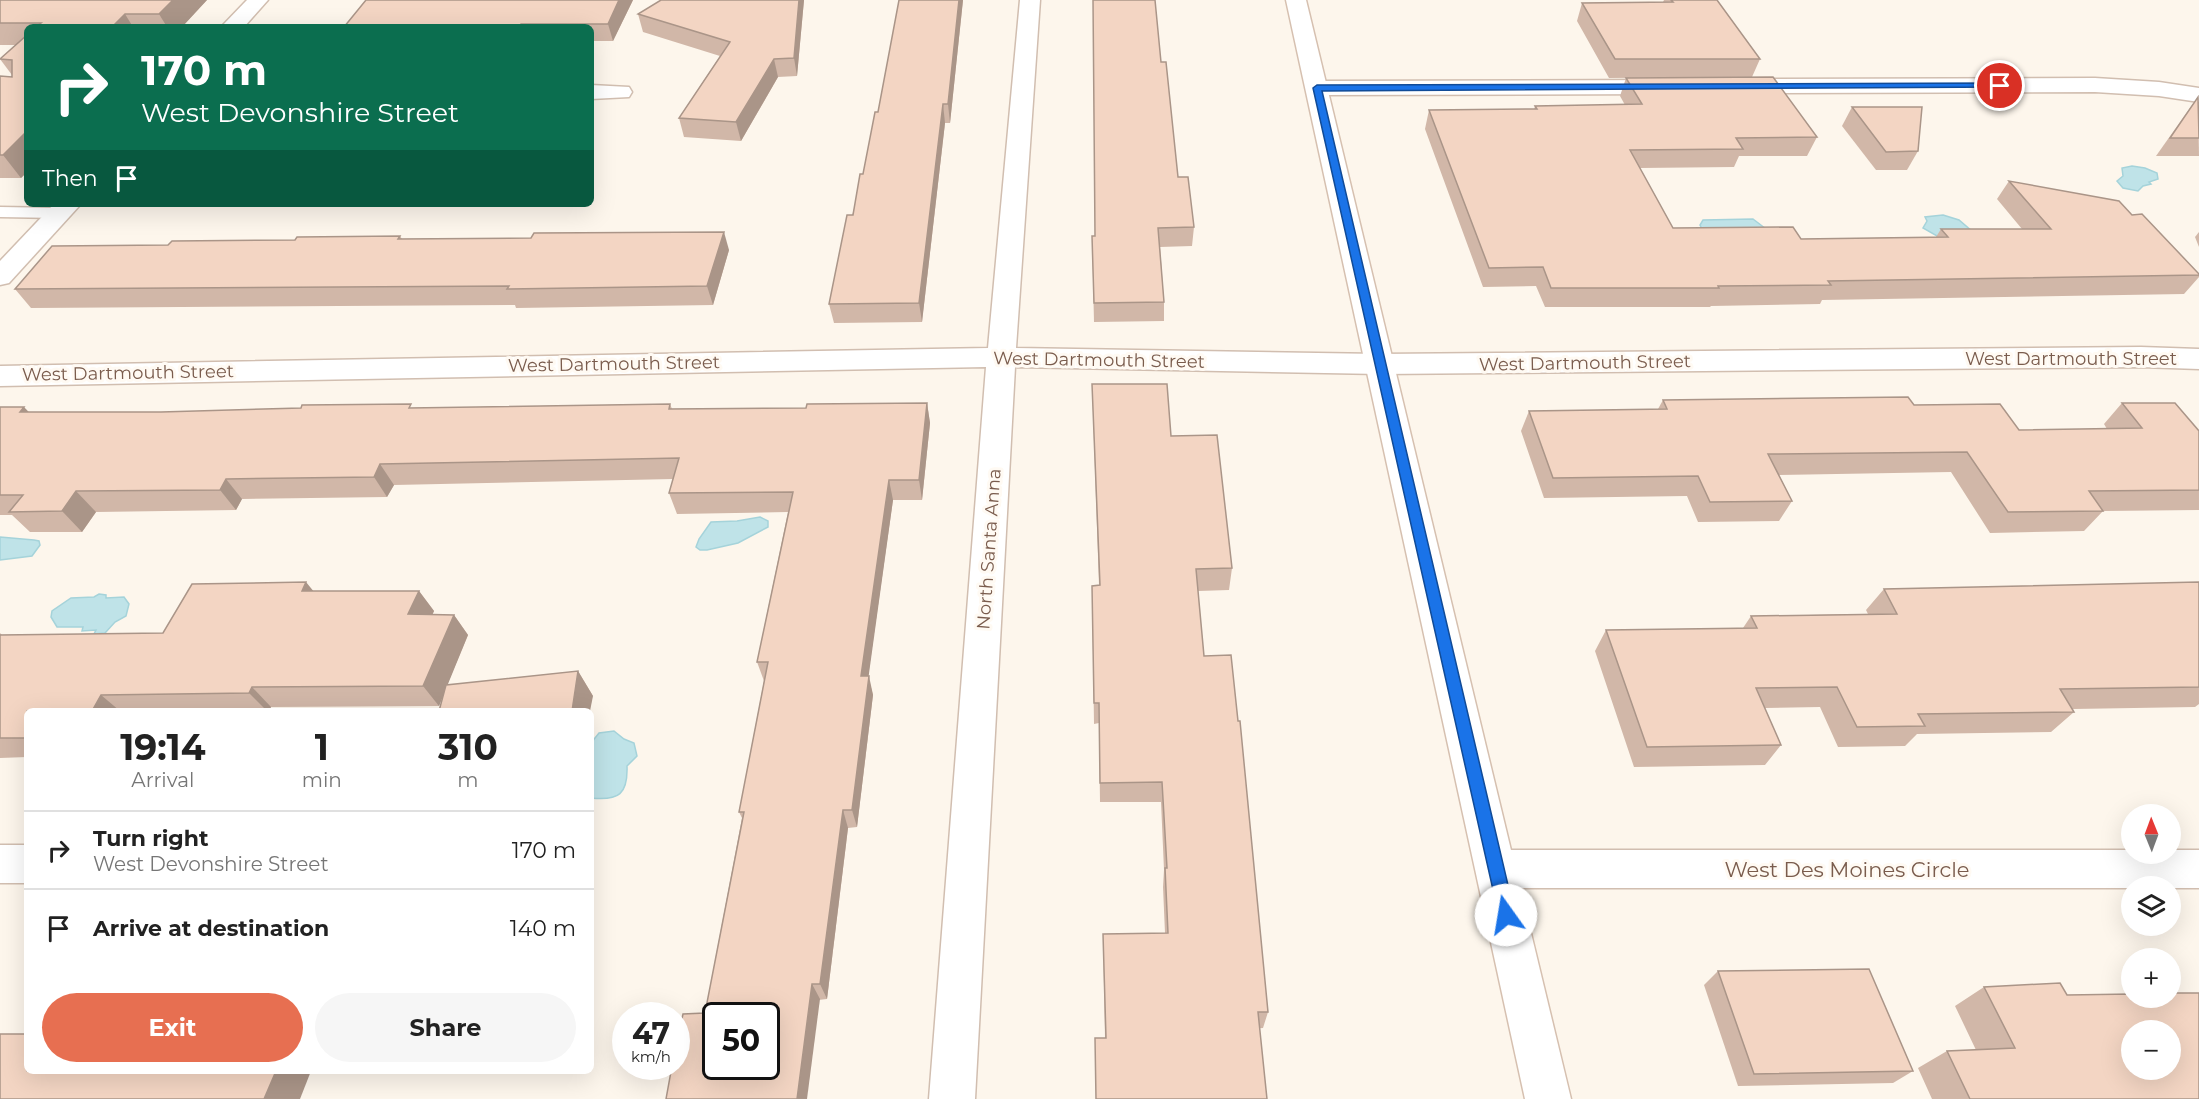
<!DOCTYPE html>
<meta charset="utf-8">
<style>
:root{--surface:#fff;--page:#f6f6f6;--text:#222;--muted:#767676;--line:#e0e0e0;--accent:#e76f51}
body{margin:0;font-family:Montserrat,sans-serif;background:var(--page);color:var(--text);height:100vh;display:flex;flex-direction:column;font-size:22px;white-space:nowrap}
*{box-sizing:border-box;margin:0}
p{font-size:20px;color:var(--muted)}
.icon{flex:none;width:33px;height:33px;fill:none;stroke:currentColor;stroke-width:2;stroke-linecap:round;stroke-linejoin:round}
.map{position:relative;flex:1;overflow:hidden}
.side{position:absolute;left:24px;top:708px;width:570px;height:366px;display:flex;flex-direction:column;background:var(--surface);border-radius:9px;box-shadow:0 6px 24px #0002}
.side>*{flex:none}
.guide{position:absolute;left:24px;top:24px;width:570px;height:183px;border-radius:9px;box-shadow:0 6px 24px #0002;background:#0b6e4f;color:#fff;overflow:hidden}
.needle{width:39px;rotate:359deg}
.fabs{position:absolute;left:2121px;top:804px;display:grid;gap:12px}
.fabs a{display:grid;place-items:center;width:60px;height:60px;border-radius:50%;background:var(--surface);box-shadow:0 6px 24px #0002;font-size:30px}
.speed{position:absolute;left:612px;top:1002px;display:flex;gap:12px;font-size:30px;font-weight:700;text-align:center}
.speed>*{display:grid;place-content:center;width:78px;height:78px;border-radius:50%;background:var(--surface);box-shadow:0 6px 24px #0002;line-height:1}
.speed small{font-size:15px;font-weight:400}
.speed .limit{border:3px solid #111;border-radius:9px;background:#fff;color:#111}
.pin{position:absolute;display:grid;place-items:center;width:51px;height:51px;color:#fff;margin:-26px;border:3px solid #fff;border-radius:50%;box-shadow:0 2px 6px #0007}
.me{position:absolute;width:66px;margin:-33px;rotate:347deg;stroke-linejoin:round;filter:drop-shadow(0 0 4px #0008)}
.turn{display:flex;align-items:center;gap:21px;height:126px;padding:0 18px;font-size:27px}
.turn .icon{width:78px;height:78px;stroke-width:2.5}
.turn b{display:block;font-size:42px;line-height:51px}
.then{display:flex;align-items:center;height:57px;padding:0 18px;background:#0003;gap:12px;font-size:22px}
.eta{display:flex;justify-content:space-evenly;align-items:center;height:102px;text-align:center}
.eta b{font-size:36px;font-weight:700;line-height:42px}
.action{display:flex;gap:12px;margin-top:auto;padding:12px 18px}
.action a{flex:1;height:69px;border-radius:36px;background:var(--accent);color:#fff;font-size:24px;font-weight:700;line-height:69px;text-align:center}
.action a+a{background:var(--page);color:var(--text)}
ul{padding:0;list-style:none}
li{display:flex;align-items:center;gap:18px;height:78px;padding:0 18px;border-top:2px solid var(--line)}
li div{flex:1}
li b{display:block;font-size:22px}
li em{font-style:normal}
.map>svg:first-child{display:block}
.water{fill:#bfe3e8;stroke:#a5d3da;stroke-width:1.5}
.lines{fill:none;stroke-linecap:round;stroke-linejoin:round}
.service-casing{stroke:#d1beb0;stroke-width:3}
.minor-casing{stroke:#d1beb0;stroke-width:3}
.secondary-casing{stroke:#d6c0b0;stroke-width:3}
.service{fill:#fff;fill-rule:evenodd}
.minor{fill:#fff;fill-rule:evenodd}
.secondary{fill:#fff;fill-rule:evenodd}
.wall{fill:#d1b7a8}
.shaded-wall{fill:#aa9588}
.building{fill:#f3d5c3;stroke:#aa9588;stroke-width:1.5;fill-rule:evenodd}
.route{fill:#1a73e8;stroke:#114b97;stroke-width:1.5}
.labels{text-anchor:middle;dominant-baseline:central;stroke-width:6;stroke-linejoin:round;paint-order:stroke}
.street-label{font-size:18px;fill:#7a5c4d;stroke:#fffaf3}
.near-street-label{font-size:21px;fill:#7a5c4d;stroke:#fffaf3}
</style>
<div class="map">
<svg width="2199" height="1099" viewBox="0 0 2199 1099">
<rect width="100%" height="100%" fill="#fdf6ec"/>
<g class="water">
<path d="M2132,166L2145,168L2157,173L2158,179L2149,182L2151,184L2143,186L2138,191L2123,188L2117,181L2123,176L2122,168Z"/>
<path d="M1943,215L1959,220L1973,232L1937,236L1923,228L1927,221L1925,217Z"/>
<path d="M1753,219L1766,229H1702L1700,225L1703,220Z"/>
<path d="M760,517L768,521V527L738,543L707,550H700L696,547L699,539L711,522L737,521Z"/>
<path d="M0,537L34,540L39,541L40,545L32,556L0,560Z"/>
<path d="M99,594L106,595V598L124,597L129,604L126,616L115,622L105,633L94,634L96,630L82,631L83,627H57L51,617L52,611L71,598L94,597Z"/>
<path d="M614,731L624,739L634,743L637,756L627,766C628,794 619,801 591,798V743L599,733Z"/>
</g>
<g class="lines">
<defs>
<path id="service" d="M0,207L59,208L67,213L59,218L0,217Z"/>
<g id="minor">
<path d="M247,0H268L244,27H221Z"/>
<path d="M1020,0H1040L1016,348L1380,354L2141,347L2199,349V369L2141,367L1380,374L1015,367L975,1099H929L986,367L0,386V366L988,348Z"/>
<path d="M2095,78L2159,82L2199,88V102L2159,96L2095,92L1736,93L1728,91L1725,86L1728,81L1736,79Z"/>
<path d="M1666,80L1674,82L1677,87L1674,92L1666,94L1317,95L1309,93L1306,88L1309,83L1317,81Z"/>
<path d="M591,85L629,87L632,92L629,97L591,99Z"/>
<path d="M54,204H81L9,283L0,285V261Z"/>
<rect x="0" y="845" width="27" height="38"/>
<path d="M1496,850H2132V854H2170V850H2199V888H1496L1482,882L1476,869L1482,856Z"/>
</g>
<path id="secondary" d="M1286,0H1306L1571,1099H1525Z"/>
</defs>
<use href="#service" class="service-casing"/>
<use href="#minor" class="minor-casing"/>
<use href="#secondary" class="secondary-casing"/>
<use href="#service" class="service"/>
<use href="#minor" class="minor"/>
<use href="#secondary" class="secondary"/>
</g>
<g class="wall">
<path d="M0,0H207L182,27H27V172L21,178H0V76L12,77V75L0,59L16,45H0Z"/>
<path d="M633,0L613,41H591V27H344Z"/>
<path d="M804,0L797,76L778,77L741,141L684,137L679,118L720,56L643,32L638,14Z"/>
<path d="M899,0H963L950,123H945L922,322L834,323L829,304L863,174L878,112Z"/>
<path d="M1664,0H1717L1760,59L1752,77L1609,78L1577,21L1582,3L1663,2Z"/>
<path d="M1161,62L1178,177L1194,227L1192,246L1160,247L1164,302V321L1094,322L1092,236H1095Z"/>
<path d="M1626,78L1817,137L1807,156H1739L1734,167L1640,168L1673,228L1801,239L1936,237L1941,229H2022L1997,199L2009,181L2132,215L2199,274V277L2184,294L1822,300L1820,304L1711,306L1710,307H1545L1536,286L1483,287L1425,129L1429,110H1534L1535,106L1625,105L1620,96Z"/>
<path d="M2198,97L2199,156H2156L2185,115Z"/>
<path d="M1852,107L1918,151L1907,170H1876L1842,126Z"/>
<path d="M2199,232V247L2195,237Z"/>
<path d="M400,236L402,239L729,250L713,305L516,308L515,305L31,308L15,289L168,245Z"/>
<path d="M1092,384L1171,436L1232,568L1229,590L1198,591L1204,656L1268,1012L1263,1028L1105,1038L1103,934L1165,933L1163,887L1164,870L1161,802H1100L1099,723L1094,724L1092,586L1099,585Z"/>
<path d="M1663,400L1914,405L2019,430L2107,429L2104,424L2122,403L2199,431V510L2103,511L2084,531L1990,533L1951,472L1779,475L1792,501L1779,521L1698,522L1687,496L1544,498L1521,431L1529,411L1658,409Z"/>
<path d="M927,403L930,423L922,500H893L868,676L873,695L857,827L848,828L827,999L705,1013L742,818L739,812L764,681L757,662L788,512L677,514L669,493L673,479L394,485L387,497L242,499L236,510L96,512L82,532H30L12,515H0V407L28,412H161L670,404L672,409L806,408Z"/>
<path d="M2199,582V704L2195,707L2073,709L2074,712L2051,732L1917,734L1905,746L1838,747L1820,707L1765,708L1781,745L1765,765L1634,767L1595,651L1606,630L1743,628L1751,616L1868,614L1866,610L1884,589Z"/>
<path d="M313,591H419L434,611L432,615H454L468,635L447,685L578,671L593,696L443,695L439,706L271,707L269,711H27V757L0,758V633L2,635L163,633Z"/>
<path d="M1718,971L1913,1071L1893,1083L1738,1086L1704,985Z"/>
<path d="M1984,987L2067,995L2199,1099H1932L1918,1068L1947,1051L1976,1050L1955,1006Z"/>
</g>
<g class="shaded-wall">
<path d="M173,0H207L182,27H167L159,14Z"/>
<path d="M619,0H633L613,41L608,24Z"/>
<path d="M799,0H804L797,76L794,58Z"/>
<path d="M959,0H963L950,123L948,104Z"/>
<path d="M125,14L133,27H112Z"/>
<path d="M774,59L778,77L741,141L736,122Z"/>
<path d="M943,104L945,123L922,322L919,303Z"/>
<path d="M27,131V172L21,178L3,155Z"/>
<path d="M724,232L729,250L713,305L707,286Z"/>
<path d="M927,403L930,423L922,500L919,480Z"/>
<path d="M24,407L43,427L20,412Z"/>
<path d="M380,464L394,485L387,497L374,477Z"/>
<path d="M226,479L242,499L236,510L220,490Z"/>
<path d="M889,480L893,500L866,695L861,676Z"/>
<path d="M76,491L96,512L82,532L62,511Z"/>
<path d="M306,582L323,603L302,591Z"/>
<path d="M419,591L434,611L423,635L408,614Z"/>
<path d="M454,615L468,635L439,706L423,686Z"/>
<path d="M578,671L593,696L590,711H572Z"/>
<path d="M869,676L873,695L857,827L852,810Z"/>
<path d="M252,687L271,707L269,711H267L249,693Z"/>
<path d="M101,695L120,711H92Z"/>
<path d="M843,810L848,828L827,999L820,984Z"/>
<path d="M812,984L820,999L807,1099H797Z"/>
<path d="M276,1071H311L300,1099H264Z"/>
</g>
<g class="building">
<path d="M0,0H173L159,14H125L112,27H36L41,23H0Z"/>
<path d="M366,0H619L608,24H521L519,27H344Z"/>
<path d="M661,0H799L794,58L774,59L736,122L679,118L730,42L638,14Z"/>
<path d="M899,0H959L948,104H943L919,303L829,304L847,215H853L860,174H863L875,112H878Z"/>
<path d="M1093,0H1155L1161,62H1166L1178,177H1188L1194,227L1158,228L1164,302L1094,303L1092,236H1095Z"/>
<path d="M1671,0H1717L1760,59H1615L1582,3L1673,2Z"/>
<path d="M27,35V114L26,115H27V131L3,155H0V76L12,77V60L0,59Z"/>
<path d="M1773,77L1817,137L1736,138L1743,149L1630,150L1673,228L1793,227L1801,239L1948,237L1941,229H2051L2009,181L2119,201L2132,215L2142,214L2199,274V275L1828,281L1831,285L1718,286L1719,288H1551L1543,267L1489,268L1429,110L1537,109L1535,106L1642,104L1626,78Z"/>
<path d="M2198,97L2199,138H2170Z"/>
<path d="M1852,107H1922L1918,151L1886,152Z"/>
<path d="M724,232L707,286L507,289L509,286L15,289L52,246L168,245L172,241L295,240L297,237L400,236L398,239L531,238L534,233Z"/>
<path d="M1092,384H1167L1171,436L1217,435L1232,568L1196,569L1204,656L1231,655L1238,721H1240L1268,1012H1258L1267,1099H1096L1095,1038H1106L1103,934L1168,933L1165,868H1167L1162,782L1100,783L1099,703H1094L1092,586L1100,585Z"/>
<path d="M1908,397L1914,405L2000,404L2019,430L2142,428L2122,403H2175L2199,431V490L2089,491L2103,511L2008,512L1967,452L1768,454L1792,501L1710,502L1698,476L1553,478L1529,411L1667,409L1663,400Z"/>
<path d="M927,403L919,480H889L861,676H869L852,810H843L820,984H812L797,1099H666L672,1066H676V1046L683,1014L705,1013L744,812H739L768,662H757L793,492L669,493L679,458L380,464L374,477L226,479L220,490L76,491L62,511L9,512L23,495H0V407H24L20,412H161L301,408L302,405L411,404L409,408L670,404L669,409L806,408L807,404ZM716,1016H766V1066H716Z"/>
<path d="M306,582L302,591H419L408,614L454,615L423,686L252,687L249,693L101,695L92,711H27V738H0V635L163,633L192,584Z"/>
<path d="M2199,582V687L2060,689L2074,712L1918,714L1925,726L1857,727L1837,687L1756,688L1781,745L1647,747L1606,630L1757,628L1751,616L1897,614L1884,589Z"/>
<path d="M578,671L572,711H439L446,685Z"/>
<path d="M1869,969L1913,1071L1754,1074L1718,971Z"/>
<path d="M2060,983L2067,995L2132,994V998H2170V993H2199V1099H1970L1947,1051L2015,1048L1984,987ZM2132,1030H2170V1070H2132Z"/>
<path d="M0,1034H27V1071H276L264,1099H0Z"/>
</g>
<path class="route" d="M2000,83L2004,84V87L1322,91L1515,915L1512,921L1506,923L1500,921L1313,88L1317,85Z"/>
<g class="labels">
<g class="street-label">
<text x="2071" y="359">West Dartmouth Street</text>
<text transform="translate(1099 360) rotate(1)">West Dartmouth Street</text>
<text transform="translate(1585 363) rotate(-1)">West Dartmouth Street</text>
<text transform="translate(614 364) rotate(-1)">West Dartmouth Street</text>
<text transform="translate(128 373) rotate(-1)">West Dartmouth Street</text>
<text transform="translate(989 549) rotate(-86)">North Santa Anna</text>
</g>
<g class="near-street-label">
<text x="1847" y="869">West Des Moines Circle</text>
</g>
</g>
</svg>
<div class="fabs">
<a><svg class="needle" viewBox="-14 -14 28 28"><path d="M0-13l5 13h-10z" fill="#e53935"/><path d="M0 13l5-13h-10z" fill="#767676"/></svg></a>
<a><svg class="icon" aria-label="layers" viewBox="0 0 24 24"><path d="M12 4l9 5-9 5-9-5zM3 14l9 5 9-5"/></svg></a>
<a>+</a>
<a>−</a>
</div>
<div class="speed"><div>47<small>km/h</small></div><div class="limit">50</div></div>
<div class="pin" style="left:2000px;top:86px;background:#d93025"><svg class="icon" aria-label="arrive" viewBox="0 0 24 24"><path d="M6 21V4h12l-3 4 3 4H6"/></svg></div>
<svg class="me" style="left:1506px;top:915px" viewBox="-20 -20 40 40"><circle r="19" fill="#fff"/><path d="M0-13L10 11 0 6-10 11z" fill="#1a73e8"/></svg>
<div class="guide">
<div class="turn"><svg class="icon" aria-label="right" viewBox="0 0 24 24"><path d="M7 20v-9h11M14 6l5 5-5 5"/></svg><div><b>170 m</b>West Devonshire Street</div></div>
<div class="then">Then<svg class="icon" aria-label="arrive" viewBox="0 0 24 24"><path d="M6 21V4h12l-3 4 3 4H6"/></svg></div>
</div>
<section class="side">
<div class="eta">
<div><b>19:14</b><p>Arrival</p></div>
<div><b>1</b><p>min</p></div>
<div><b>310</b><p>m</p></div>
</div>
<ul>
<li><svg class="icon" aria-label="right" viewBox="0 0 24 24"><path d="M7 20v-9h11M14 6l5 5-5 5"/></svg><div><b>Turn right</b><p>West Devonshire Street</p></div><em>170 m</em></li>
<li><svg class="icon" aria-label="arrive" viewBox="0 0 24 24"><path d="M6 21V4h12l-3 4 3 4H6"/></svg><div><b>Arrive at destination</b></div><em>140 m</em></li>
</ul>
<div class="action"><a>Exit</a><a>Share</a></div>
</section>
</div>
